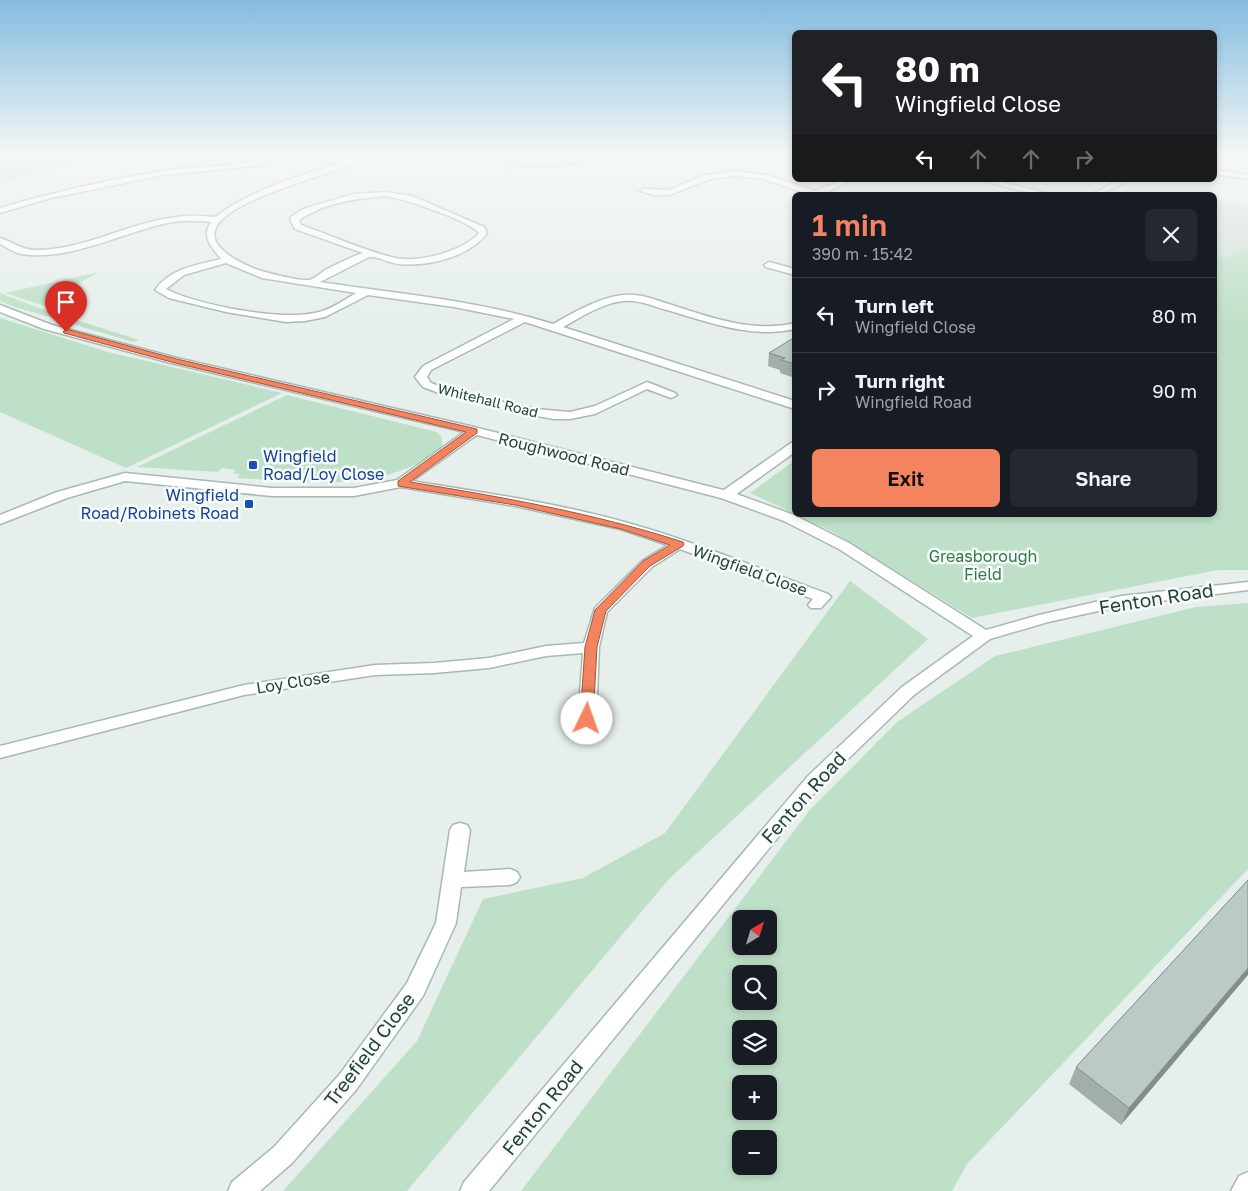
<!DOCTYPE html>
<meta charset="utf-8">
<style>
:root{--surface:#171b24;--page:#242831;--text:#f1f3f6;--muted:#9ea1a6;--line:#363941;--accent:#f4845f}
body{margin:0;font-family:"Golos Text",sans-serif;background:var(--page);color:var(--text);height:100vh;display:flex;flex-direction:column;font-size:19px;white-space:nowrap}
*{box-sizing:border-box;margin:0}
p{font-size:16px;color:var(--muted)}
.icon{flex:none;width:28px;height:28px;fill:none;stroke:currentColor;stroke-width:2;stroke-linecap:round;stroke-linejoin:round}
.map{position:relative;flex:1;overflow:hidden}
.panel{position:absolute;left:792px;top:192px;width:425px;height:325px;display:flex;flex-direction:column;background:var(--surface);border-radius:8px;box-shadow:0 2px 8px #0003}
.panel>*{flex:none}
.hud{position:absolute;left:792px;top:30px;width:425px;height:152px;border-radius:8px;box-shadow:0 2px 8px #0003;background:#202124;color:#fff;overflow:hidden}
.needle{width:32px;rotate:38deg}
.tools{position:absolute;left:732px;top:910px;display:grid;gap:10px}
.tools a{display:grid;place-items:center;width:45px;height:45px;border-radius:8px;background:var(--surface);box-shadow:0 2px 8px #0003;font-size:25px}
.pin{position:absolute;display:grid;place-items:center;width:42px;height:42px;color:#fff;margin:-51px -21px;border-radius:50% 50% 50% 0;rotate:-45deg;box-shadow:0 0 5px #0007}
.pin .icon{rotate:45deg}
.me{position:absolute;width:55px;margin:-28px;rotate:3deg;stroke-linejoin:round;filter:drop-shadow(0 0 4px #0008)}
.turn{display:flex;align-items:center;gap:18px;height:105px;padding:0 20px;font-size:22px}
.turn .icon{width:65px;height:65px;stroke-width:2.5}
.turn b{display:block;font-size:35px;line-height:42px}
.lanes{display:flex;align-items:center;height:48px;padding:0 20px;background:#0003;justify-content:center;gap:25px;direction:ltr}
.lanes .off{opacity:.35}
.round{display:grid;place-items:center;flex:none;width:52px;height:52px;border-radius:8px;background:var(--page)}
.overview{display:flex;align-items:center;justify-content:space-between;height:85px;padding:0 20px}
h1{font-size:30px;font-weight:600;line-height:38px;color:var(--accent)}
.primary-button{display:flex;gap:10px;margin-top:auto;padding:10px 20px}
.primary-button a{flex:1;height:58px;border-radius:8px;background:var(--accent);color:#111;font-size:20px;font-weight:600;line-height:58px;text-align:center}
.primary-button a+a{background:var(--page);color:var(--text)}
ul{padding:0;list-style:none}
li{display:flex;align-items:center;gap:15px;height:75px;padding:0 20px;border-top:1px solid var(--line)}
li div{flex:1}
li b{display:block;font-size:19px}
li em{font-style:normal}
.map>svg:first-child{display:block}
.built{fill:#d4dfda}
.green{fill:#bfe0c8;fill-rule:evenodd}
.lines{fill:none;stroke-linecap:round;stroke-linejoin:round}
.minor-casing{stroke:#a8b8b2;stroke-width:3}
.tertiary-casing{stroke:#a8b8b2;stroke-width:3}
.minor{fill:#fff;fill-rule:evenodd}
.tertiary{fill:#fff;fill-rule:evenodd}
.wall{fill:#a1aea9}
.shaded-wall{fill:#838d89}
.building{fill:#bbcac4;stroke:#838d89}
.route{fill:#f4845f;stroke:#9f563e}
.transit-dot{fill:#1a4fb4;stroke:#f7fbf9;stroke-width:2}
.labels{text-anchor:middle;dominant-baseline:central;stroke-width:5;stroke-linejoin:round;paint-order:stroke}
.far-street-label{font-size:14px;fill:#24423a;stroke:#f7fbf9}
.street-label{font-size:16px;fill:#24423a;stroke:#f7fbf9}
.transit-label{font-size:16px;fill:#164399;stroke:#f7fbf9;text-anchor:start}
.park-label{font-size:16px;fill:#2d7a4b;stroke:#f7fbf9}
.near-street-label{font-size:19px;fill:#24423a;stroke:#f7fbf9}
</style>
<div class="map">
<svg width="1248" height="1191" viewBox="0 0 1248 1191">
<rect width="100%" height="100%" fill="#e6efeb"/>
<g class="built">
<path d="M0,156H117L0,183Z"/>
<path d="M1215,200L1248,206V247L1225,259L1215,256Z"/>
</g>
<g class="green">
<path d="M1248,247V570H1218L972,618L831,531L796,515H1215V256L1225,259Z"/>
<path d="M99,272L68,289L45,306L5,293Z"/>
<path d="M0,293L36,307L139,340L133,342L12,306L0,301Z"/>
<path d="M0,318L108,352L282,393L126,468L0,412Z"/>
<path d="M287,395L437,432C442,437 445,442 440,448C434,456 426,459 418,463C363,492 296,481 237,478L240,474L233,473L236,470L222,468L218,472L137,467Z"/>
<path d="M795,460V514L750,493Z"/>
<path d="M850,581L928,639L669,879L407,1191H283L417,1041L483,899L583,878L665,833Z"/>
<path d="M1248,603V869L967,1164L952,1191H521L809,811L897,722L995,656L1196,607ZM741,919H769V946H741ZM741,974H769V1001H741ZM741,1029H769V1056H741ZM741,1084H769V1111H741ZM741,1139H769V1166H741Z"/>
</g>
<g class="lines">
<defs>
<g id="minor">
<path d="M268,156H279L254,166L164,175L51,198L0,213V208C53,192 108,180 163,171C198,165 235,169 268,156Z"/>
<path d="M311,156C322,156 341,161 348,160C357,159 364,156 373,156C347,175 127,214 253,268C263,272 299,281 309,280C314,279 321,273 325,270C338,264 350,257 363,253L295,229L290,219L291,217L303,209L353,194L387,192L412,196L484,227L487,233C470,257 427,267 399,264C388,263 379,256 369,257L320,282C398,294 478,300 553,324C575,312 598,298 623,295C640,293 656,300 672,305C712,318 753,333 795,323V329C751,339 709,322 667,310C652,306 638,299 622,301C601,304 581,317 563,327L795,401V409L525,322L431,370L427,377L431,383L447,389L494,400L535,409L570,412L595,406L647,382L675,393L677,395L671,398L647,389L595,414L570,419H554L514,412L439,393L423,387L415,377L423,366L514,319L454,307L368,295L325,317L305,321L286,322L226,312L169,298L155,290C171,268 196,265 221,259C211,246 201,238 211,222C198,221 185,220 172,222C125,231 70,262 21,254C14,252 7,248 0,244V238C13,242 22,250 36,250C85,250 129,222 177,217C189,215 202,216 215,217C251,190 296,177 339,163ZM387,196C406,200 467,219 479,233C464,251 419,263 396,258C364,251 333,236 301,225L299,220C324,203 357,198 387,196ZM226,263L262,278L356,293C344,300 332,309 319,312C285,322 197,305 166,289L184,275Z"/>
<path d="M498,156L544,161L590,156C571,169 517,168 498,156Z"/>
<path d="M735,171L766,175L816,191L841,180H851L822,195H811L763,179L735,176L710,179L669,195H654L640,191L644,189L669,190L705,175Z"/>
<path d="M978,180H993L1054,195H1039Z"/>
<path d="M1119,180H1129L1100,195H1090Z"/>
<path d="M769,262L795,269V275L766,267L764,265Z"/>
<path d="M474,427L480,431L478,434L412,481C484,493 558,503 628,523C696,542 762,570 828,594L831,597L821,608H811L808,605L813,599L680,549L652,567L607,612L599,647L596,719L593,723L587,725L581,723L578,719L583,653L546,656L489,668L434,673L375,675L244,695L0,758V746L244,685L375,665L434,663L489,658L546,646L584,643L595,608L642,561L668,545L620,529L515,506L401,487L354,496H272L125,481L67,498L0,524V515L57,492L125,473L272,488H354L397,480L470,428Z"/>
<path d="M795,442V452L731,498H721L719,495L721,492L791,443Z"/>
<path d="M460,823L467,825L470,830L464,872L510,869L517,872L520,877L517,882L510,885L461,887L456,923L423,996L356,1090L292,1163L260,1191H228L232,1182L274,1147L340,1074L407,983L436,923L450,830L453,825Z"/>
<path d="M1248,1172V1191H1231L1239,1176Z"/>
</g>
<g id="tertiary">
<path d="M1215,170L1248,175V179L1215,174Z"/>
<path d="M0,305L52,325L177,358L474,427L731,492L794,515L849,543L986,630L1039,615L1121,596L1248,582V590L1121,606L1048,622L990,639L914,695L820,786L489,1191H460L464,1182L808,776L902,687L973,636L839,549L784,521L721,498L473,434L171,363L44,329L0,312Z"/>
</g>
</defs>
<use href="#minor" class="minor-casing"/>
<use href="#tertiary" class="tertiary-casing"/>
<use href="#minor" class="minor"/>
<use href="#tertiary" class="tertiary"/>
</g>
<g class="wall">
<path d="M795,337V378L780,373V370L768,366L769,353Z"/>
<path d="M1248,880L1121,1125L1069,1084L1076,1067Z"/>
</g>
<path class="shaded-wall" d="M1248,968V975L1121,1125L1129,1108Z"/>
<g class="building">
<path d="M795,337V364L781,360L785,358L769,353Z"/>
<path d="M1248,880V968L1129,1108L1076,1067Z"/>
</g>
<linearGradient id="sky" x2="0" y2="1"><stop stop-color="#84bce0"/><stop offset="0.48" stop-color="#f4f8f6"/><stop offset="1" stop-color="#f4f8f6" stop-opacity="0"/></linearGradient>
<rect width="1248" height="323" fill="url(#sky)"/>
<path class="route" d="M66,329L177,359L477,429V433L410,482C502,497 593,513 683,542L684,544L683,546L650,566L606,611L597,647L593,719L591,722H582L580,719L585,647L595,610L643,561L670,545L621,529L515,505L398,486V481L466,432L175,363L64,333L63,332Z"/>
<g class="transit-dot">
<rect x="248" y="460" width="10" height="10" rx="2.5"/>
<rect x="244" y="499" width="10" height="10" rx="2.5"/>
</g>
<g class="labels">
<g class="far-street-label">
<text transform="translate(488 400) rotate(14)">Whitehall Road</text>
</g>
<g class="street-label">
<text transform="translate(564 454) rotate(14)">Roughwood Road</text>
<text transform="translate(750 570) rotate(20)">Wingfield Close</text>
<text transform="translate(293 682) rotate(-9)">Loy Close</text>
</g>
<g class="transit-label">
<text x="263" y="456">Wingfield<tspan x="263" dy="18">Road/Loy Close</tspan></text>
<text x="239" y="495" text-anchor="end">Wingfield<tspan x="239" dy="18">Road/Robinets Road</tspan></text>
</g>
<g class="park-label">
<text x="983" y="556">Greasborough<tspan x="983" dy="18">Field</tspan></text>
</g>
<g class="near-street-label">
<text transform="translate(1156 598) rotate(-9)">Fenton Road</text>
<text transform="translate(803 797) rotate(-48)">Fenton Road</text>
<text transform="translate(369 1049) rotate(-53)">Treefield Close</text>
<text transform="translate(542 1107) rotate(-51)">Fenton Road</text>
</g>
</g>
</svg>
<div class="tools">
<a><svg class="needle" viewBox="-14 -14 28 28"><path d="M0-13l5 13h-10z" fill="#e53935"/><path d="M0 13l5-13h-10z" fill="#9ea1a6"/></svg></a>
<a><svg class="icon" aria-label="search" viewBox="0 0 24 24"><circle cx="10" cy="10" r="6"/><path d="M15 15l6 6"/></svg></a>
<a><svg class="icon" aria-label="layers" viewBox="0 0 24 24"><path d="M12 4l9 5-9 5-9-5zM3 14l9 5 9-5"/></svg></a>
<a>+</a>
<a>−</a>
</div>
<div class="pin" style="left:66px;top:332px;background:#d93025"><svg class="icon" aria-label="arrive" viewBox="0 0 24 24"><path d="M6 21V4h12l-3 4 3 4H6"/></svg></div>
<svg class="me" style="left:587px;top:719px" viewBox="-20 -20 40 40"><circle r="19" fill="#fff"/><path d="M0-13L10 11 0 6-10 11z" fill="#f4845f"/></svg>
<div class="hud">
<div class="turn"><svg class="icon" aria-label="left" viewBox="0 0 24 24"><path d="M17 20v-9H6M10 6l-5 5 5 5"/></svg><div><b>80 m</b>Wingfield Close</div></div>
<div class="lanes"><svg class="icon" aria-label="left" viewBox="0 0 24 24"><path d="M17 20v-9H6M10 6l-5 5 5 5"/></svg><svg class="icon off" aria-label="ahead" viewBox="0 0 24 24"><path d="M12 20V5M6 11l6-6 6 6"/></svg><svg class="icon off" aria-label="ahead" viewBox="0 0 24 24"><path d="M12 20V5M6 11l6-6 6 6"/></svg><svg class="icon off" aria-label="right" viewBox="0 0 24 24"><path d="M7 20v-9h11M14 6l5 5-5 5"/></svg></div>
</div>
<section class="panel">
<div class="overview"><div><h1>1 min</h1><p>390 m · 15:42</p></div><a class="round"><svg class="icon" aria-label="close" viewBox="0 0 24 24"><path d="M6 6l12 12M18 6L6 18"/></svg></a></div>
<ul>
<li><svg class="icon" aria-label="left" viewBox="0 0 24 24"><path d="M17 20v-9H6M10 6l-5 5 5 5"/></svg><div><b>Turn left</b><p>Wingfield Close</p></div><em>80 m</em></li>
<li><svg class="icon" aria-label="right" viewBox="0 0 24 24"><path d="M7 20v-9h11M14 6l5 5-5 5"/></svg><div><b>Turn right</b><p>Wingfield Road</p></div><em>90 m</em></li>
</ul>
<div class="primary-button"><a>Exit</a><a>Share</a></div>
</section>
</div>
